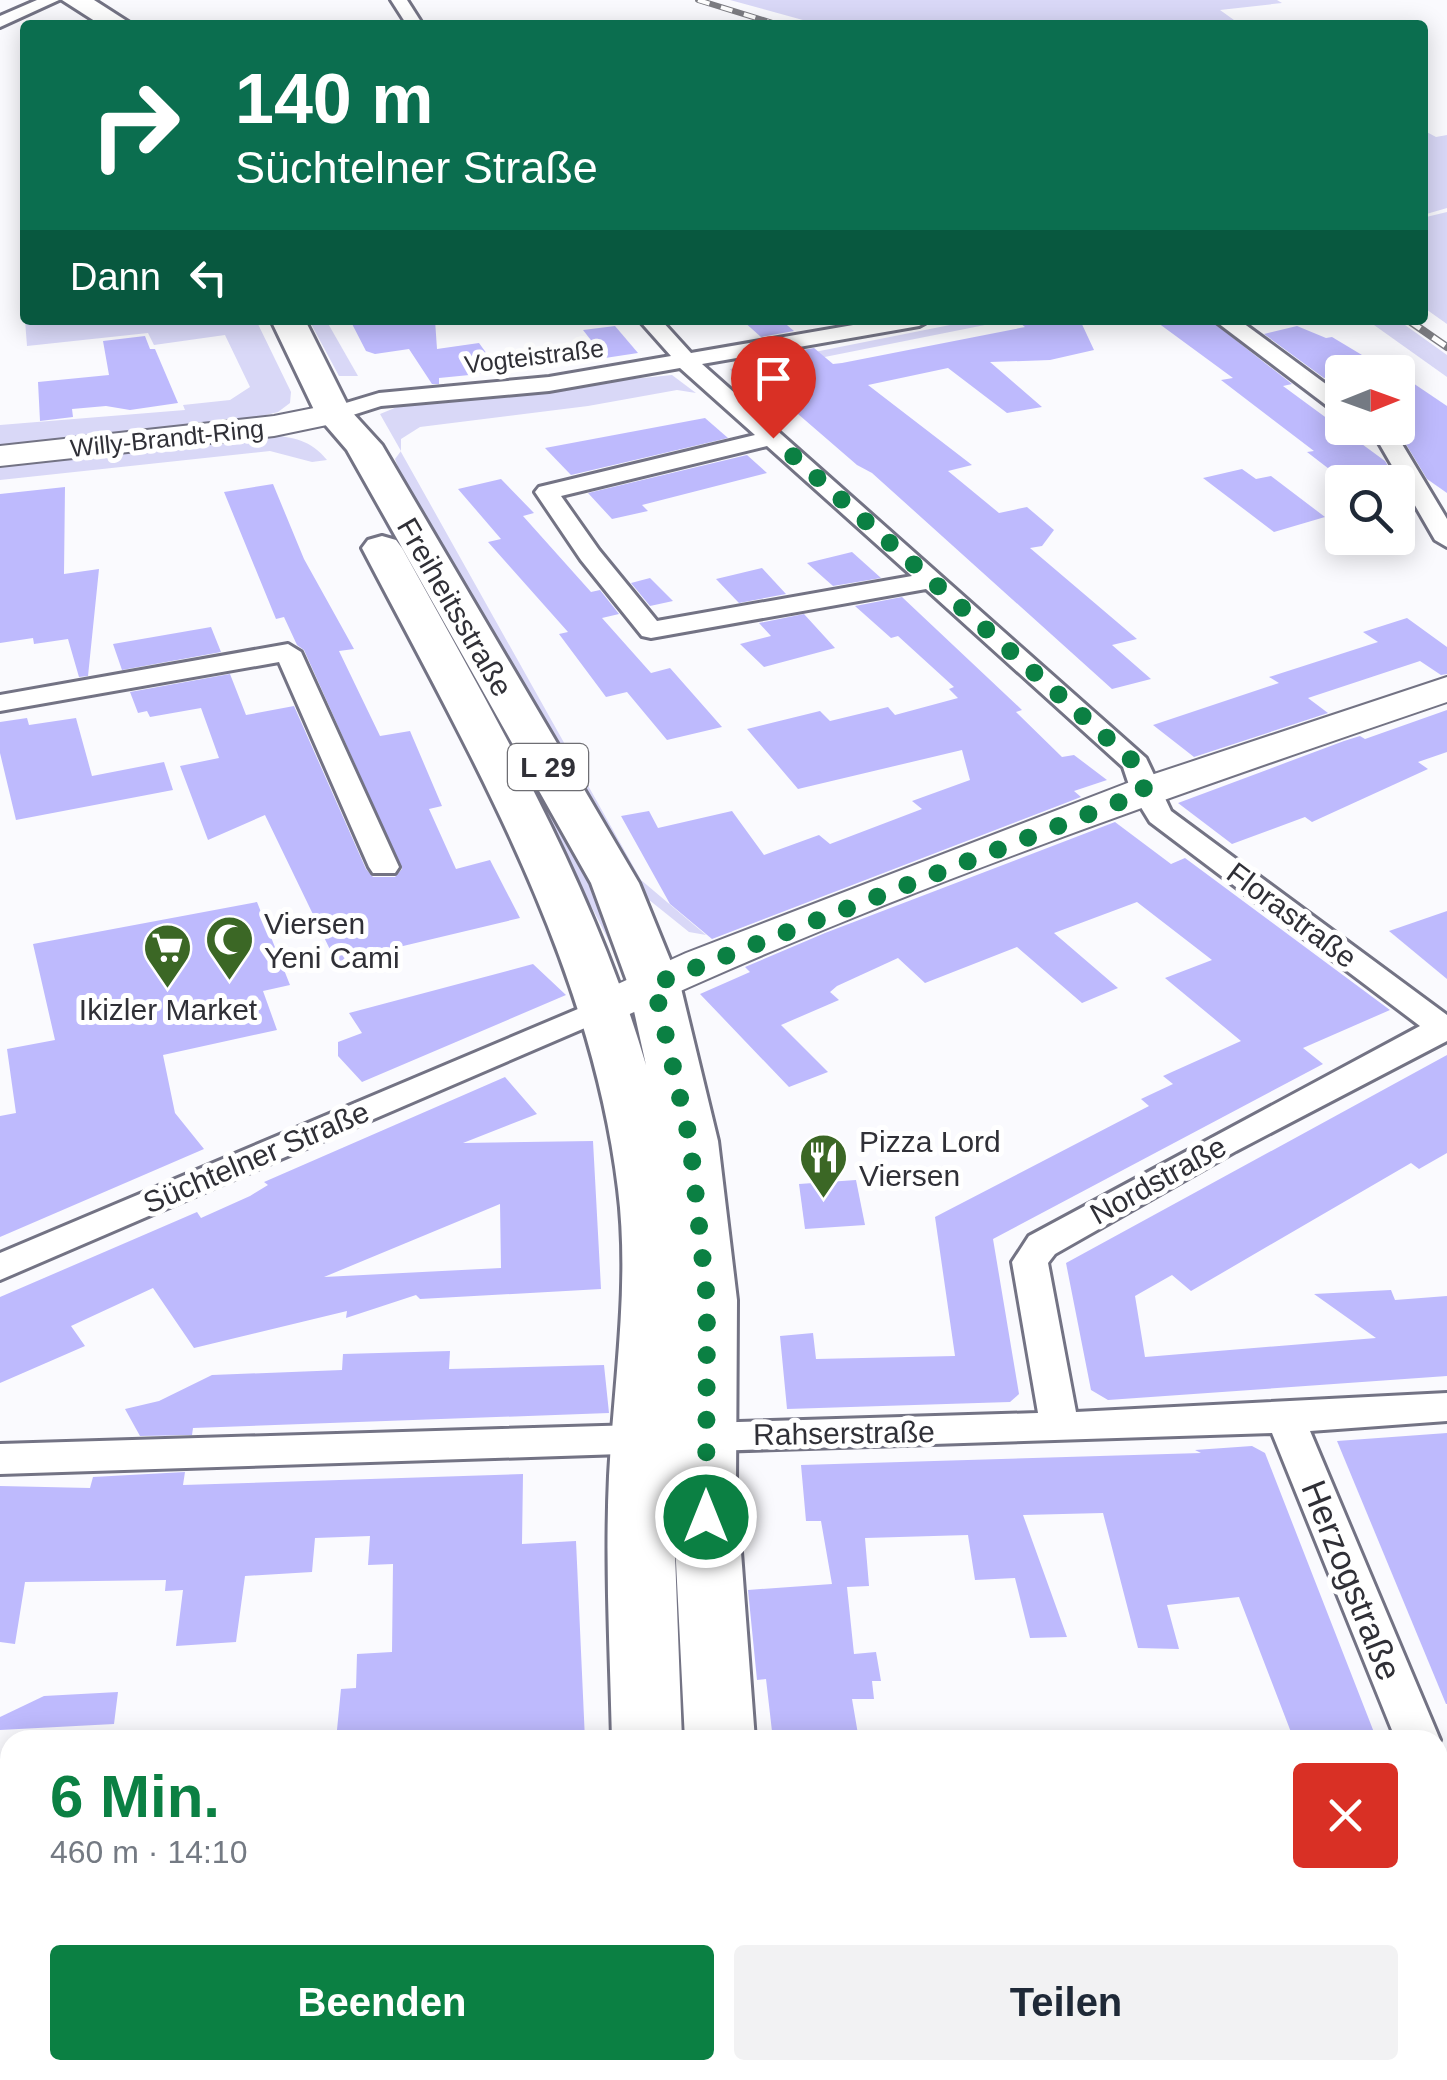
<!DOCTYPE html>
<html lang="de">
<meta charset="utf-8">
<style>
:root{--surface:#fff;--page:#f2f2f3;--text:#1f2937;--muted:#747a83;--accent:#0b8043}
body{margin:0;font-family:Arial,sans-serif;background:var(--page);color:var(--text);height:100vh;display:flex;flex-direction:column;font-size:38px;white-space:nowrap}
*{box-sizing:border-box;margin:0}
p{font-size:32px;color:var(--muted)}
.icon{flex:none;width:55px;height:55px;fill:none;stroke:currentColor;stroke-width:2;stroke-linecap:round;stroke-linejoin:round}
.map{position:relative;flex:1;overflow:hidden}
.side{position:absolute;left:0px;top:1730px;width:1448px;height:350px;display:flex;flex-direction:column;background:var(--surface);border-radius:30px 30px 0 0;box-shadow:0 5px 25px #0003}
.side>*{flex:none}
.banner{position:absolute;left:20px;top:20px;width:1408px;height:305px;border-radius:10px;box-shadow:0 5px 25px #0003;background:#0b6e4f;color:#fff;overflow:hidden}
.needle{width:65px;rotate:89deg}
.tools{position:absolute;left:1325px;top:355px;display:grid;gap:20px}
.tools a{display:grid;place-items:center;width:90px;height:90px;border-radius:10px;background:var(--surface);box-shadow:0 5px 25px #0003;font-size:50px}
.pin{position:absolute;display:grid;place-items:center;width:85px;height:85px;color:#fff;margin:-102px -42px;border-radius:50% 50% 50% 0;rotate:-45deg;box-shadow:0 0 10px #0007}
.pin .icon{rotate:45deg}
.me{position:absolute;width:110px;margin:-55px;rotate:0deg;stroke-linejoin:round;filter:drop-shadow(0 0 8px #0008)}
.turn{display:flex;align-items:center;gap:35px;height:210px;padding:0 50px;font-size:45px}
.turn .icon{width:130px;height:130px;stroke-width:2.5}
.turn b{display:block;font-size:70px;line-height:85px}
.then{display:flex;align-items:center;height:95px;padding:0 50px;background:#0003;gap:20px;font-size:38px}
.round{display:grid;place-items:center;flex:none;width:105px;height:105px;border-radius:10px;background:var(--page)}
.headline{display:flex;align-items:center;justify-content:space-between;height:170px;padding:0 50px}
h1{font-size:60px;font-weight:800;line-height:75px;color:var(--accent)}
.action{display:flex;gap:20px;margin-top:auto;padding:20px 50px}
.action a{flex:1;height:115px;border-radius:10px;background:var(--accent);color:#fff;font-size:40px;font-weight:800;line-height:115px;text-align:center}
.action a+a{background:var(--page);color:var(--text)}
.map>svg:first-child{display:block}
.green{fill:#d9d8f7}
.building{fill:#bebafd;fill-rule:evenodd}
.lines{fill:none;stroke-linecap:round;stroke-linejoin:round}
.street-casing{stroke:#737384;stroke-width:6}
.secondary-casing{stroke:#737384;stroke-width:4}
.primary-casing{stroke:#737384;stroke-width:6}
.street{fill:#fff;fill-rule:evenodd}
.secondary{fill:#fff;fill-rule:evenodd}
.primary{fill:#fff;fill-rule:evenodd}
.rail-far1-casing{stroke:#7c7c82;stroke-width:6}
.rail-casing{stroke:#7c7c82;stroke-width:8}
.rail-far1{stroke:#fff;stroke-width:4;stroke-dasharray:12;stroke-linecap:butt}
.rail{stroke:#fff;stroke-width:5;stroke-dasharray:15;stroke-linecap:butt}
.route{stroke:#0b8043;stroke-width:18;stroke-dasharray:0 32.4}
.labels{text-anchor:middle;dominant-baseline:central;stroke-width:10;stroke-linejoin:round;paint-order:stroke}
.far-street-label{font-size:25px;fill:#303037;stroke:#fff}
.shield{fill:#fff;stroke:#6e6e73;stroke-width:2.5}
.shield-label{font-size:28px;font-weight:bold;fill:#303037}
.street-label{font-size:30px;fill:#303037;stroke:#fff}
.poi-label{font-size:30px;fill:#303037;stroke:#fff;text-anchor:start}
.near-street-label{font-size:35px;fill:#303037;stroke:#fff}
</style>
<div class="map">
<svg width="1447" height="2080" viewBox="0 0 1447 2080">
<rect width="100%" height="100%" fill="#fafafe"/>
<g class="green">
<path d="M730,0H1277L1282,3L1220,10L1241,25H821Z"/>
<path d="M1423,130L1436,137L1447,135V208L1423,215Z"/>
<path d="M1447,212V324L1423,307L1422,218Z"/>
<path d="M25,320H256L291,392L290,403L278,412L242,421L0,445V425L185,410L183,405L230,400L250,387L225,335L154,345L148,333L27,346Z"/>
<path d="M309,320H326L358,376H339Z"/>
<path d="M975,320H1010L734,375L730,369Z"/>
<path d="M1367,320H1398L1447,355V377Z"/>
<path d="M672,375L696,393L677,390L588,406L420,427L401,439V452L641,880L706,935L689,932L633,887L404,483L395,459L401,451L380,414L409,402Z"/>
<path d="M269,435C293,437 311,440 327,460L312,462L270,451L0,480V463Z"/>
<path d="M345,441L592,878L617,949L611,945L511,749L466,681L343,442Z"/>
</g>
<g class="building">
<path d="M350,320H435L437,349L479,343L500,372L439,378V384H432L409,349L375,354L366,351Z"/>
<path d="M742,320H781L794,331L761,337Z"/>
<path d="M1016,320H1080L1094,350L1050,360L990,362L1042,407L1007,413L948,368L868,385L972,465L948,471L999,513L1027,507L1054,530L1042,546L1030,548L1137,639L1112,645L1151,679L1112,689L872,473L857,465L776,395L804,390L788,375L799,370L781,354L814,348L833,364L842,363L1025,327Z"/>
<path d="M1154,320H1210L1292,384L1283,386L1385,461L1392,473L1346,482L1307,452L1314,451L1221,380L1233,378Z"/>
<path d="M615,326L638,353L605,358L583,330Z"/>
<path d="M1297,326L1326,338L1332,337L1382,367L1324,378L1264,334Z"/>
<path d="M145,336L150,349H155L178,403L130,410L106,406L72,409L73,417L40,421L38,382L109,375L103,341Z"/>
<path d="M1398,373L1447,406V493L1427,479L1398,431Z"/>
<path d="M705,418L728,438L571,475L545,448Z"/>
<path d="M747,455L767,473L642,505L648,511L612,519L588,493Z"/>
<path d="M1242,469L1256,479L1271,476L1325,517L1274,532L1203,478Z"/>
<path d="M501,479L534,513L523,516L591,592L600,590L619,614L602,618L651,673L670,668L722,727L667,740L627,692L606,697L559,634L568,632L488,542L501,539L458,489Z"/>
<path d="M273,484L304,559L354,649L339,651L380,736L410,731L442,806L429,809L456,869L490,860L520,918L336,962L265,815L208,840L180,766L219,758L201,708L150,717L147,711L138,713L130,692L230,674L246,715L294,706L366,869L373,877H395L402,869L304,650L297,645L284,617L276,619L224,492Z"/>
<path d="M65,487L64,574L99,569L88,676L79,677L68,639L34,644L33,638L0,643V494Z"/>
<path d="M852,552L881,578L833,586L807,563Z"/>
<path d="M762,568L786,594L739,603L716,579Z"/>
<path d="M650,578L673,601L650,606L631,583Z"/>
<path d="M902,597L1022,710L1016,712L1062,757L1074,755L1107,780L1074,791L1081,797L712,939L670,904L621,816L649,811L658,828L732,811L764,855L819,835L830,844L922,809L912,801L970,780L962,750L798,789L747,729L820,711L830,721L888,707L895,715L958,698L949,689L954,687L898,636L891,638L855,606Z"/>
<path d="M804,614L835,648L764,667L740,644L771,636L759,623Z"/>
<path d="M1407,618L1447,647V674L1441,675L1420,661L1308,698L1328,713L1194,757L1153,725L1279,683L1269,677L1378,642L1363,632Z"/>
<path d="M211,627L221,652L122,670L113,644Z"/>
<path d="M1447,710V752L1418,762L1428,769L1312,822L1305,817L1232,844L1178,803L1344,741L1360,736L1365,739Z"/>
<path d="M27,718L29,725L76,718L92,776L164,762L173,790L16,820L0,753V722Z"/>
<path d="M1115,822L1171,864L1185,858L1390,1010L1303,1048L1323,1064L993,1239L1019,1394L1010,1402L787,1409L780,1336L813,1333L816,1359L955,1356L935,1217L1149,1106L1141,1099L1173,1084L1163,1076L1241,1041L1165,978L1212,960L1137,902L1054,933L1118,988L1082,1003L1017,947L925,983L898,958L837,986L830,992L839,1000L781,1025L828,1072L789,1087L700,994L750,972L745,967L825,933Z"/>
<path d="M257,902L290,985L263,991L277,1030L163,1055L175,1113L204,1149L0,1237V1116L16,1113L7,1049L55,1040L33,944Z"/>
<path d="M1447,911V979L1389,931Z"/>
<path d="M533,964L566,995L362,1082L338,1056V1042L362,1033L349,1013Z"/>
<path d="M1447,1055V1153L1419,1169L1411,1163L1191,1291L1172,1275L1135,1296L1145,1357L1376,1338L1314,1294L1391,1290L1395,1300L1447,1296V1376L1108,1400L1091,1390L1066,1263Z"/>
<path d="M505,1077L537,1114L463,1143L593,1141L601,1289L420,1299L416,1295L346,1318L347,1311L194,1348L153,1288L71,1326L85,1346L0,1383V1297L197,1212L201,1218L250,1196L268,1185L264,1182ZM500,1204L501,1268L324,1277Z"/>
<path d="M856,1180L865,1225L805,1229L799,1184Z"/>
<path d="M450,1351L449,1369L604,1365L609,1413L193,1428L192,1435L140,1436L125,1409L159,1401L212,1375L342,1370L343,1354Z"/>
<path d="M1447,1433V1704H1446L1337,1441Z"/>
<path d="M1252,1446L1265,1453L1377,1740H1294L1239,1597L1167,1605L1179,1649L1138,1648L1103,1513L1023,1515L1067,1637L1030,1638L1015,1578L975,1580L968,1535L865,1538L869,1586L847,1587L854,1654L876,1652L881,1681H872L874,1699H852L859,1740H773L766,1679L757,1680L748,1590L832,1584L821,1521H806L801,1465L1201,1453L1195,1450Z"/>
<path d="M185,1472L183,1485L523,1474L522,1544L576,1541L585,1740H336L341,1689L356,1688L357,1654L392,1652L393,1564L368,1565L370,1536L315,1538L312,1572L245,1576L236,1642L176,1646L183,1590L165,1591L166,1580L25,1582L15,1644L0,1642V1486L90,1488L93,1477Z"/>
<path d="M118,1692L114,1724L0,1730V1717L44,1696Z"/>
</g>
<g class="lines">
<defs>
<g id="street">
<path d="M37,0H59L0,27V16Z"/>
<path d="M391,0H407L423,25H407Z"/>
<path d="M639,320H661L691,353L882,320H930L919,326L702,364L1146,758L1171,811L1447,1015V1041L1236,1151L1055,1254L1048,1263L1076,1412L1447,1393V1421L1310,1431L1440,1740L1438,1745V1740H1396L1272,1433L0,1474V1444L1038,1413L1012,1262L1029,1236L1420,1026L1150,822L1131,791L1123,767L926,589L651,638L642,636L581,560L535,492L539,487L755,435L680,368L549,391L381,406L334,421L323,414L326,409L379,393L549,377L671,356ZM767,446L912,576L657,621L599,550L561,496Z"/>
<path d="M1214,320H1239L1342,396V413L1334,411Z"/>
<path d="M1361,428H1386L1396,434L1447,519V547L1435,540L1379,443Z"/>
<path d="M288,644L301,652L399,867L395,873H373L369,867L279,662L0,711V695Z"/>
<path d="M604,998L615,1001L620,1008L615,1015L0,1280V1253Z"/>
<path d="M1438,1769L1447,1772V1830L1438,1827Z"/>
</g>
<g id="secondary">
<path d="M334,404L346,407L351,414L346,421L274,436L0,466V446L274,416Z"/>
<path d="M1447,677V702C1168,797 888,894 621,1018L604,1022L587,1018L581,1008L587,998L686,953L1130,782Z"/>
</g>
<g id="primary">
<path d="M62,0H94L133,25H101Z"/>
<path d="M271,320H305L350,410L382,445L639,883L680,984L718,1141L737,1300L736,1485L755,1740H685L673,1502L682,1740H612C610,1652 605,1564 609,1476C614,1381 630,1284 618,1189C590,958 468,751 362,548L368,540L382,536L396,540L402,548C494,715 592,881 646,1065L628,984L591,883L347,450L316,414Z"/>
<path d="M625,2070H703L704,2080H624Z"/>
<path d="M712,2070H790L792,2080H712Z"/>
</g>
</defs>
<use href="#street" class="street-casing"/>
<use href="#secondary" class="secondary-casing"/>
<use href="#primary" class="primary-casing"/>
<use href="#street" class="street"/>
<use href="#secondary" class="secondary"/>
<use href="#primary" class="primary"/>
<defs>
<path id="rail-far1" d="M698,0L779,25"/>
<path id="rail" d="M1408,320L1447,347"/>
</defs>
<use href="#rail-far1" class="rail-far1-casing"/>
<use href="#rail" class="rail-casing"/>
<use href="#rail-far1" class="rail-far1"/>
<use href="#rail" class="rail"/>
</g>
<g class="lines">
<path class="route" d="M706,1517L707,1300L690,1141L654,984L1145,792L1136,764L773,438"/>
</g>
<defs>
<symbol id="mosque-pin" viewBox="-11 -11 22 30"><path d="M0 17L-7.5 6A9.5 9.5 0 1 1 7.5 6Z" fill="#3b6725" stroke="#fff"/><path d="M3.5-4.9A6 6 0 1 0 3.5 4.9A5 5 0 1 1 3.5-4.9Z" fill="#fff"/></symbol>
<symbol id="supermarket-pin" viewBox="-11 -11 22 30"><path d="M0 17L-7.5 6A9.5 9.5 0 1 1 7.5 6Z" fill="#3b6725" stroke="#fff"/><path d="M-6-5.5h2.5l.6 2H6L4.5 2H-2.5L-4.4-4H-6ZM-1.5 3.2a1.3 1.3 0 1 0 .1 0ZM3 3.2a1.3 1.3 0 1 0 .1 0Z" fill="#fff"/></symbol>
<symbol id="restaurant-pin" viewBox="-11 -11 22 30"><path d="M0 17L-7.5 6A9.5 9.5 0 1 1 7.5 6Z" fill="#3b6725" stroke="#fff"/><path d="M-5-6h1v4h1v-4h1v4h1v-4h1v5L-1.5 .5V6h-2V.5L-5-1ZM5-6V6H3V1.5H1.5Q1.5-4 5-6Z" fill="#fff"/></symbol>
</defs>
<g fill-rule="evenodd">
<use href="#mosque-pin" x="202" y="912" width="55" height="75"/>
<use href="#supermarket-pin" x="140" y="920" width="55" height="75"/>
<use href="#restaurant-pin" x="796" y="1130" width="55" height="75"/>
</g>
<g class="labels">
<g class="far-street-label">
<text transform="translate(534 356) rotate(-7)">Vogteistraße</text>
<text transform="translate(167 438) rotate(-6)">Willy-Brandt-Ring</text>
</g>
<rect class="shield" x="508" y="744" width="80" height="46" rx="8"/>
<g class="shield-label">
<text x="548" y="767">L 29</text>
</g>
<g class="street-label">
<text transform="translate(455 607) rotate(60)">Freiheitsstraße</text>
<text transform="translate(1292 915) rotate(37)">Florastraße</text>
<text transform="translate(256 1157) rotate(-23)">Süchtelner Straße</text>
<text transform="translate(1158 1180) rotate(-29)">Nordstraße</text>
<text transform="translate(844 1433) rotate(-1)">Rahserstraße</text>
</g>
<g class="poi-label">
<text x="264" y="923">Viersen<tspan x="264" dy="34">Yeni Cami</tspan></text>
<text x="168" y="1009" text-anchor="middle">Ikizler Market</text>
<text x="859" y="1141">Pizza Lord<tspan x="859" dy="34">Viersen</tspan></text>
</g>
<g class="near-street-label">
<text transform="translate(1352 1580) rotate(68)">Herzogstraße</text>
</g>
</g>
</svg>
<div class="tools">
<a><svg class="needle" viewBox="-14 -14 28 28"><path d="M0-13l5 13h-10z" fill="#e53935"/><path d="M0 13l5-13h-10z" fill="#747a83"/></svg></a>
<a><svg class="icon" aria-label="search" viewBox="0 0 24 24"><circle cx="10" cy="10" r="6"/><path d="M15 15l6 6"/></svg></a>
</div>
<div class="pin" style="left:773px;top:438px;background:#d93025"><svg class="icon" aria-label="arrive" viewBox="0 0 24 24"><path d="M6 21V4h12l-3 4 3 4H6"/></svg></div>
<svg class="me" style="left:706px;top:1517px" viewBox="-20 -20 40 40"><circle r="17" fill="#0b8043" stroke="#fff" stroke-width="3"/><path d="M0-11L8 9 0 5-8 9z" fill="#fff"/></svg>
<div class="banner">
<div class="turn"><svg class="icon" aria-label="right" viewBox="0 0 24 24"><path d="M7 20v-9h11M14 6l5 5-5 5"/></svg><div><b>140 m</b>Süchtelner Straße</div></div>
<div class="then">Dann<svg class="icon" aria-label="left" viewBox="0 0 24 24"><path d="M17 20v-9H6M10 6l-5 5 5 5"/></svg></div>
</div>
<section class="side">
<div class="headline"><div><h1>6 Min.</h1><p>460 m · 14:10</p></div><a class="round" style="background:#d93025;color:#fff"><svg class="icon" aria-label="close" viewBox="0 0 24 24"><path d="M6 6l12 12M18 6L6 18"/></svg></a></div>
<div class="action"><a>Beenden</a><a>Teilen</a></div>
</section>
</div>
